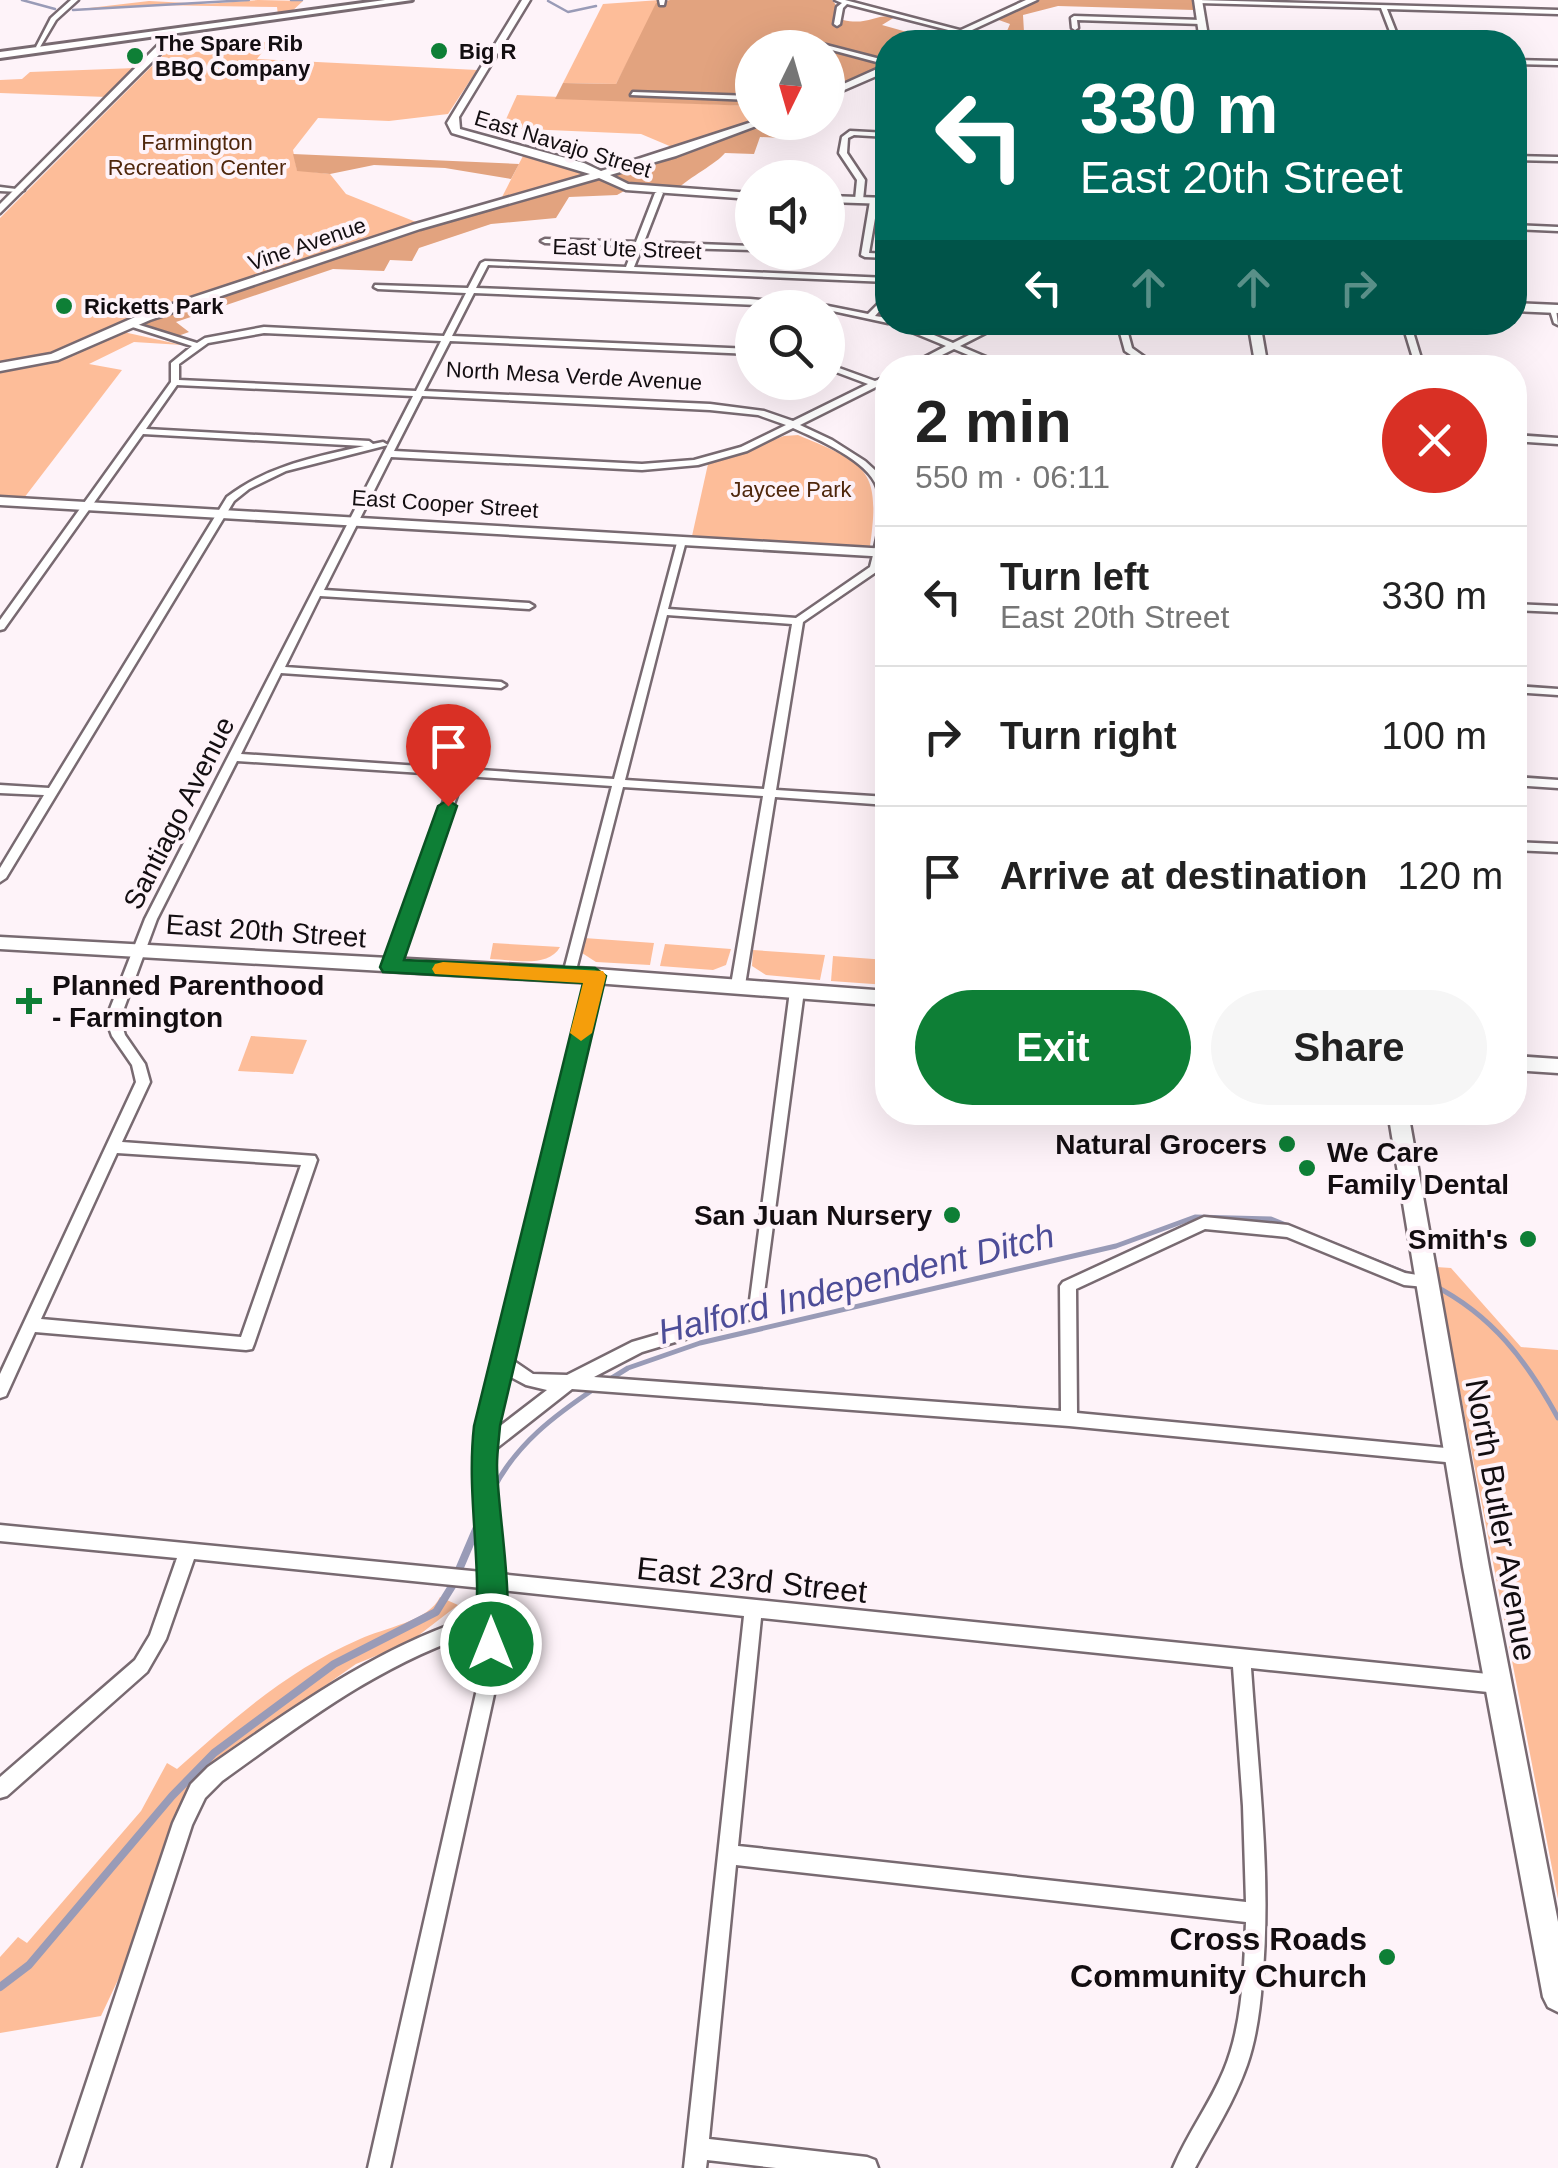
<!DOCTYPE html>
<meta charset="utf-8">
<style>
:root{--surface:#fff;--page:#f6f6f6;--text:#222;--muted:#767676;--line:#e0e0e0;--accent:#0e7f36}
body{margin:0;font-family:Arial,sans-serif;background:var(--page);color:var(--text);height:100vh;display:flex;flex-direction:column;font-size:38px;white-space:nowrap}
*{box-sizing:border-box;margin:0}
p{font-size:32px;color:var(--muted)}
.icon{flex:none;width:55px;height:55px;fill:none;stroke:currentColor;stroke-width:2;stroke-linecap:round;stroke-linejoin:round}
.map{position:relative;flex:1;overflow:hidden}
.side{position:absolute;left:875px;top:355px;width:652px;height:770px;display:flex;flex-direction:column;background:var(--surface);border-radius:40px;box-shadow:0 10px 40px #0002}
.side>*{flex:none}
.top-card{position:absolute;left:875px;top:30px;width:652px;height:305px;border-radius:40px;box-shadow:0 10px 40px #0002;background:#00695c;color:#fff;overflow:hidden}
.needle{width:65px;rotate:185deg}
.buttons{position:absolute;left:735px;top:30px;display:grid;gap:20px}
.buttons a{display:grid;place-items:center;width:110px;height:110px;border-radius:50%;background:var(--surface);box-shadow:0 10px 40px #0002;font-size:50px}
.pin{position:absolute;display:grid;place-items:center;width:85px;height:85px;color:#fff;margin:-102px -42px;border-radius:50% 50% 50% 0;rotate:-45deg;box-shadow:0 0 10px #0007}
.pin .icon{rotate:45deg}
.me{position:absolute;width:110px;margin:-55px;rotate:0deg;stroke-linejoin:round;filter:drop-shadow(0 0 8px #0008)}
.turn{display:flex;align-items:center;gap:35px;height:210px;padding:0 40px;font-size:45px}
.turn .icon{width:130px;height:130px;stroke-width:2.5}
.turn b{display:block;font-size:70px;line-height:85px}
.lanes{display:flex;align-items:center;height:95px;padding:0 40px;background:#0003;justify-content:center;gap:50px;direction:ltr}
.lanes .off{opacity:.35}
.round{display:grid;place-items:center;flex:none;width:105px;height:105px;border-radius:52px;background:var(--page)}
.overview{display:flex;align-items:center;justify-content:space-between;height:170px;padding:0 40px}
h1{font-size:60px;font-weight:800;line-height:75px}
.primary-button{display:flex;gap:20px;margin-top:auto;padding:20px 40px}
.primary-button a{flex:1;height:115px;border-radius:60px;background:var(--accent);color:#fff;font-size:40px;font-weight:800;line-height:115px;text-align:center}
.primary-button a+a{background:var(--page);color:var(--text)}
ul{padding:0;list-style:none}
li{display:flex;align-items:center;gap:30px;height:140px;padding:0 40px;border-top:2px solid var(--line)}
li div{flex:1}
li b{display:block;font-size:38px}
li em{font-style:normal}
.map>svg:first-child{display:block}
.green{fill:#fdbd99}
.forest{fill:#e2a37f}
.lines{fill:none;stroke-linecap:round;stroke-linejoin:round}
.stream-far2{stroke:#999bb7;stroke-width:2.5}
.stream-far1{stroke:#999bb7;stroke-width:5}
.stream{stroke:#999bb7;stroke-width:8}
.street-casing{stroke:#786a71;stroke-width:5}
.secondary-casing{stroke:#786a71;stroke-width:5}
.primary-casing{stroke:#786a71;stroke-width:6}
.street{fill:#fff;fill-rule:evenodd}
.secondary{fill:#fff;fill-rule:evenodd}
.primary{fill:#fff;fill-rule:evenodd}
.route{fill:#0e7f36;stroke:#095323;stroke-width:2.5}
.slow{fill:#f59e0b}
.poi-dot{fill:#0e7f36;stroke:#fef3f9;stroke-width:4}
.labels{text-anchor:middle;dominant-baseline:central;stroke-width:8;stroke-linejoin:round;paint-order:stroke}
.far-poi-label{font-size:22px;font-weight:bold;fill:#130e11;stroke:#fef3f9;text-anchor:start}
.far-park-label{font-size:22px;fill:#4f270c;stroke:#fef3f9}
.far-street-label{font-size:22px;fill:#130e11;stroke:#fef3f9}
.street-label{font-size:28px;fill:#130e11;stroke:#fef3f9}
.poi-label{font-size:28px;font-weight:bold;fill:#130e11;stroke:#fef3f9;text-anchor:end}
.near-street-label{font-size:32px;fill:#130e11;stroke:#fef3f9}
.near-poi-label{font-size:32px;font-weight:bold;fill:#130e11;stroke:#fef3f9;text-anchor:end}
.near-water-label{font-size:35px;font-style:italic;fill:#4d4d98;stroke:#fef3f9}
</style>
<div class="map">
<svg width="1558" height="2168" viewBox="0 0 1558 2168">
<rect width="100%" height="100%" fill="#fef3f9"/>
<g class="green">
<path d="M258,0L303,1L290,13L278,15L277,7L153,5L72,10L149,1L207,4Z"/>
<path d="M660,0L616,84L563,83L603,4Z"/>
<path d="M226,42H270L257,59L477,70L448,114L389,121L318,118L293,150L297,170L330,174L346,194L421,224L132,320L54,354L0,365V218L165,53L216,51Z"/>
<path d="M136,68L106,97L0,93V80L22,79L30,72Z"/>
<path d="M517,95L752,106V122L679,150L641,134L502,128Z"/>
<path d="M525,152L586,173V174L501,199Z"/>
<path d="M119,331L182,345L134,342L89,364L122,370L24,498L0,497V370L49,361Z"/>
<path d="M798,435C867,464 881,469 870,546L692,536L708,464L784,436Z"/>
<path d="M584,938L654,943L650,965L596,962L582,953Z"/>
<path d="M493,943L560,947C548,969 511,959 490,959Z"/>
<path d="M665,944L731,949L726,965L713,970L660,966Z"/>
<path d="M753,950L825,955L820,980L766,975L752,966Z"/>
<path d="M833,956L887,960V985L831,981Z"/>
<path d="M251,1036L307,1040L293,1074L238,1071Z"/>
<path d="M1436,1267L1451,1268L1521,1347L1558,1350V1899Z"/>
<path d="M440,1597L458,1605L410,1642L356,1664L212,1765L182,1801L133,1948L101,2016L0,2033V1957L18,1937L27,1943L141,1811L167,1763L177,1769C235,1717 288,1670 360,1639C384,1628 429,1621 440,1597Z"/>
</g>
<g class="forest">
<path d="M670,0H832L836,5L833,24H842L843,20C868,26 876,13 895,17L882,25L939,41L888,42L887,61L791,36L790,40L819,47L752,48V106L555,99L563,83L616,84L656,3Z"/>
<path d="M1039,0H1192L1194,10L1058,6L1023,15L1024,32L1069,38L1057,42H1028L1027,35L1007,31L1010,24L996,19Z"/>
<path d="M828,50L885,64L886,65L828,92Z"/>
<path d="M767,123H805L781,127L782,138L760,137L754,154L725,153C716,164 690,177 676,190L633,186L612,175Z"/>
<path d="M293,154L519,164L511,179L445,168L374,165L330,174L297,171Z"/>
<path d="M598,178L626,190L617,195L569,197L556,218L491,224L419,248L412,261L390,260L384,271L333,269L176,322L189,332L178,336L144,324L149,318L433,224Z"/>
</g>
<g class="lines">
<g class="stream-far2">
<path d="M22,0L55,9"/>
<path d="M291,0H302"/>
<path d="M548,1L568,12L596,6"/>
<path d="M73,10L249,0"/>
</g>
<g class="stream-far1">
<path d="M1433,1285C1492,1315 1527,1361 1558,1418"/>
<path d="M607,1381L628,1368L700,1343L1116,1246L1195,1217L1271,1219L1410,1275"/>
<path d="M493,1490C516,1444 555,1415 597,1387"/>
</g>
<g class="stream">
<path d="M491,1494L494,1488"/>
<path d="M458,1572L481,1518"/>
<path d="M0,1987L29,1965L172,1796L214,1753L334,1664L436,1612L454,1583"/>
</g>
<defs>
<g id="street">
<path d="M71,0H78L56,20L40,47H36L51,18Z"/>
<path d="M659,0H665L664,5H660Z"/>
<path d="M835,0H845L967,32L964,34L847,4L843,8L840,24L837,26L834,24L837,7L842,3Z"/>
<path d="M1196,0L1558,10V14L1387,9L1400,42H1394L1381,8L1198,3Z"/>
<path d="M1074,16L1201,20L1204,22L1201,24L1077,20L1078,28L1075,30L1072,28L1071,18Z"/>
<path d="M791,36L888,61V65L828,49V48L789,39Z"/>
<path d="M1306,39H1310L1312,42H1306Z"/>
<path d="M1515,60L1558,61V65L1515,64Z"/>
<path d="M633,92L752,96V100L631,95Z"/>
<path d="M850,131L888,133V137L854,135L848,138L847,153L865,180L863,200L859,202L855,200L857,180L839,153L842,137Z"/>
<path d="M1515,156L1558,157V161L1515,160Z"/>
<path d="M0,187L24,190L20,192L0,191Z"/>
<path d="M659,191L663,193L644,242L752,246V250L642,247L634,267L888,278V282L488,265L476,288L750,299L828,306L868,314L888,294V301L875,316L888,318V322H903L953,343L995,322H1007L960,346L1012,368H999L954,349L916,368H904L946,346L890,323H888L828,310V308L474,293L452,336L752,349V354L450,341L424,391L710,404L764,411L793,421L868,384L828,369V364L875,381L888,376V382L883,384L888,386V392L876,387L800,425L832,440L865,461L877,472L886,484L888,530L879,570L803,622L776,790L888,797V805L775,797L745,985L738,990L731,985L763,796L623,787L575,974L569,978L563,974L612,786L464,776L396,967L390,971L384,967L453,775L237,761L157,919L120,1019L125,1035L145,1064L150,1082L122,1142L315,1156L317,1160L254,1344L252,1349L246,1350L35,1332L6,1396L0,1398V1374L136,1082L132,1065L112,1036L106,1019L145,919L413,396L177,385L146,429L369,441L373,444L383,442L388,445L286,471L249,489L234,501L6,878L0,882V868L44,795L0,793V785L49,788L227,497C267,466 315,457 364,446L143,434L4,629L0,630V620L171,382V363L192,346L123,324L130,322L197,343L205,338L264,327L444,336L466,293L378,289L374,287L375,285L468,288L481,263L485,261L626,267L634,246L545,243L541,241L545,239L636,242L655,193ZM264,333L441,341L416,391L179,380V364L208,343ZM422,396L710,410L758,415L786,425L741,447L694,460L642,464L394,451ZM793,428C818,439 868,461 877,487C886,511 876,543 870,567L796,618L668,609L686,541L678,539L614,779L241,754L281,673L501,688L506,685L501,682L285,667L320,596L529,609L534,606L529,603L324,590L391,457L642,470L698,465L747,451ZM667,615L792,624L764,789L625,780ZM117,1153L301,1165L241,1337L41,1319Z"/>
<path d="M874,199L878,201L869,253L888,254V258L865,257L861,255L870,201Z"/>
<path d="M1515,225L1558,227V231L1515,229Z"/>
<path d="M1515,288L1519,290L1525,309L1518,307L1515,300Z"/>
<path d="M1549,307L1556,309L1558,325L1554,323Z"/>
<path d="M1117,322H1125L1132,348L1160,368H1150L1125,351Z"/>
<path d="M1231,322H1258V323L1254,325Z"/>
<path d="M1402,322H1410L1424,368H1416Z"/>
<path d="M1515,435L1558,438V444L1515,441Z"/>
<path d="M1515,604L1558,606V612L1515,610Z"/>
<path d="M1515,686L1558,689V695L1515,692Z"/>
<path d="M1515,777L1558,780V788L1515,785Z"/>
<path d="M1515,842L1558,844V852L1515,850Z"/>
<path d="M595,972L601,976L511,1359L533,1374L567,1375L632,1342L749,1308L790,991L797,986L804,991L761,1316L642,1352L594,1377L1061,1411L1060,1286L1063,1282L1204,1217L1288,1225L1405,1273L1430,1277L1433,1281L1430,1285L1425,1287L1404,1285L1287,1237L1205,1229L1076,1289L1077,1413L1456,1449L1462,1451L1464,1456L1462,1461L1456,1463L1069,1426L572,1389L493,1451L491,1464L499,1574L1498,1675L1504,1678L1507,1684L1504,1690L1498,1693L1251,1668C1258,1773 1272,1878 1262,1982C1260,2010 1256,2039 1247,2065C1234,2102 1213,2134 1195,2168H1173C1187,2134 1210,2104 1224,2070C1243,2024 1244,1970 1246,1922L736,1865L709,2139L867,2157L875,2160L878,2168H776L707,2160L706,2168H684L744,1616L500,1590V1667L390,2168H368L482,1667V1631C385,1660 304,1722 222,1781L205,1798L192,1825L80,2168H58L173,1823L191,1784L208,1767C295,1707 380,1645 482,1614V1588L194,1559L166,1639L147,1672L7,1796L0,1798V1777L135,1660L150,1635L177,1558L0,1541V1525L482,1572L475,1464L479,1426L589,976ZM507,1375L526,1385L547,1390L495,1430ZM761,1618L1233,1667L1243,1806L1246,1902L738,1846Z"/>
</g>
<g id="secondary">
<path d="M522,0H530L459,117L460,129L584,163L601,171L752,122H767L676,156L610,175L628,184L752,193V199L626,190L599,178L420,229L150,320L58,360L0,371V363L51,354L142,314L412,225L590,174L452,133L447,123Z"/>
<path d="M1026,0H1037L946,42H935Z"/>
<path d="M1194,0H1202L1209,42H1200Z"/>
<path d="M170,30H176V38L0,213V204L168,35Z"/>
<path d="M888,64V71L828,97V91Z"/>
<path d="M828,196L888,198V204L828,202Z"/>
<path d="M1515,303L1558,305V313L1515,311Z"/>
<path d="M1248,322H1260L1268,368H1256Z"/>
<path d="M0,497L888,549V557L0,505Z"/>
<path d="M0,937L595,969L888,991V1005L595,983L0,949Z"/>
<path d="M1515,1056L1558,1059V1073L1515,1070Z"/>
<path d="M1388,1112H1408L1489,1567L1558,1922V2012L1548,2007L1543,1997L1463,1567Z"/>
</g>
<path id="primary" d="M385,0H412L0,58V52Z"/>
</defs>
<use href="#street" class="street-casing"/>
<use href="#secondary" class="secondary-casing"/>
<use href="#primary" class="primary-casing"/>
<use href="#street" class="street"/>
<use href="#secondary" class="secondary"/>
<use href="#primary" class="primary"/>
</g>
<path class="route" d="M448,800L457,806L404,960L595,968L606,976L500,1426C499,1439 497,1452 497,1465C497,1511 518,1615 501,1653L491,1657L481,1653C472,1633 478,1606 477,1583C476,1530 468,1479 474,1426L583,983L383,972L380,967L438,806Z"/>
<path class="slow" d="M443,962L603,971L606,976L592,1033L581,1041L570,1033L583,983L435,974L432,969L435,964Z"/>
<g class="poi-dot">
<circle cx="439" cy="51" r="10"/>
<circle cx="135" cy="56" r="10"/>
<circle cx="64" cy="306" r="10"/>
<path d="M24 986h10v10h10v10h-10v10h-10v-10h-10v-10h10z"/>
<circle cx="1287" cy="1144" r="10"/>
<circle cx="1307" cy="1168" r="10"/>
<circle cx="952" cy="1215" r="10"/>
<circle cx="1528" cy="1239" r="10"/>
<circle cx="1387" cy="1957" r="10"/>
</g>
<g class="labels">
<g class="far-poi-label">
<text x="155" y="43">The Spare Rib<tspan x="155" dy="25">BBQ Company</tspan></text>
<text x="459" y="51">Big R</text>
<text x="84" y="306">Ricketts Park</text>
</g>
<g class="far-park-label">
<text x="197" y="142">Farmington<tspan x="197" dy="25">Recreation Center</tspan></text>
<text x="791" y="489">Jaycee Park</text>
</g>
<g class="far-street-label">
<text transform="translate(563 144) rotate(17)">East Navajo Street</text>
<text transform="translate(307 244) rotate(-19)">Vine Avenue</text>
<text transform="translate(627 249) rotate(2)">East Ute Street</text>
<text transform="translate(574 376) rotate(3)">North Mesa Verde Avenue</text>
<text transform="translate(445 504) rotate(4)">East Cooper Street</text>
</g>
<g class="street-label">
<text transform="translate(179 813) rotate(-63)">Santiago Avenue</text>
<text transform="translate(266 931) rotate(4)">East 20th Street</text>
</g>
<g class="poi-label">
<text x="52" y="985" text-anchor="start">Planned Parenthood<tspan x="52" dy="32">- Farmington</tspan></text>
<text x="1267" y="1144">Natural Grocers</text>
<text x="1327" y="1152" text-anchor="start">We Care<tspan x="1327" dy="32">Family Dental</tspan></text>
<text x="932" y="1215">San Juan Nursery</text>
<text x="1508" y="1239">Smith's</text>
</g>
<g class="near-street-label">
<text transform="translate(1501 1520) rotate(80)">North Butler Avenue</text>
<text transform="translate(752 1580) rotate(6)">East 23rd Street</text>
</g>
<g class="near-poi-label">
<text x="1367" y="1939">Cross Roads<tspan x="1367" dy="37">Community Church</tspan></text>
</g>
<g class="near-water-label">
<text transform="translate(856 1283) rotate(-14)">Halford Independent Ditch</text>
</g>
</g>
</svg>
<div class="buttons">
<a><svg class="needle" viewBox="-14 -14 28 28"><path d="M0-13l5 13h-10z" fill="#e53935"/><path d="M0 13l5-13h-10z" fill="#767676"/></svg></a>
<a><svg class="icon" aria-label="sound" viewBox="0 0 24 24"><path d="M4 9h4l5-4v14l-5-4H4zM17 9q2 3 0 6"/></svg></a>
<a><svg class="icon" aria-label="search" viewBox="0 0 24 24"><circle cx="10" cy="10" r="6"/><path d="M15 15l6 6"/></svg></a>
</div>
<div class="pin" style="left:448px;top:806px;background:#d93025"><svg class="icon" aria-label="arrive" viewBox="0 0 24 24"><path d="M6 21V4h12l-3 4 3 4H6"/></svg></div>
<svg class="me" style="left:491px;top:1644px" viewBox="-20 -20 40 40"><circle r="17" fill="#0e7f36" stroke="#fff" stroke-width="3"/><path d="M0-11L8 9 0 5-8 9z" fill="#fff"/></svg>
<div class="top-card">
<div class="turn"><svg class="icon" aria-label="left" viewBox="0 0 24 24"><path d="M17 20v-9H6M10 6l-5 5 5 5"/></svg><div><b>330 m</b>East 20th Street</div></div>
<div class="lanes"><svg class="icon" aria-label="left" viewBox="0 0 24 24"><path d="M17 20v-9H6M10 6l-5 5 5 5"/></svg><svg class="icon off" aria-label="ahead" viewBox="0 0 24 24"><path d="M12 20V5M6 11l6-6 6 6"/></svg><svg class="icon off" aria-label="ahead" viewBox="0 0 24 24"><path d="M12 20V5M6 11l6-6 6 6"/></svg><svg class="icon off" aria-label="right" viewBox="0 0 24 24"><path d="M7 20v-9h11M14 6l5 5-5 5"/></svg></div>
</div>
<section class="side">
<div class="overview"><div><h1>2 min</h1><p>550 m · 06:11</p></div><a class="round" style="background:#d93025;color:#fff"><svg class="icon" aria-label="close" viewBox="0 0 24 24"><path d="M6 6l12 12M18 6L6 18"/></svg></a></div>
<ul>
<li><svg class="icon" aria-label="left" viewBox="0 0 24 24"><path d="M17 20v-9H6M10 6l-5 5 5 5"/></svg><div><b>Turn left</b><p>East 20th Street</p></div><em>330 m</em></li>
<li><svg class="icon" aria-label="right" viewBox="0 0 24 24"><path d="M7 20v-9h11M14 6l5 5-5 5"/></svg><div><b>Turn right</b></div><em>100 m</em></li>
<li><svg class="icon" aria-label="arrive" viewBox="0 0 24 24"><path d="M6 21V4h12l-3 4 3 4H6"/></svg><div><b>Arrive at destination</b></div><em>120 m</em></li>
</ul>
<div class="primary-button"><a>Exit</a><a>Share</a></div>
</section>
</div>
